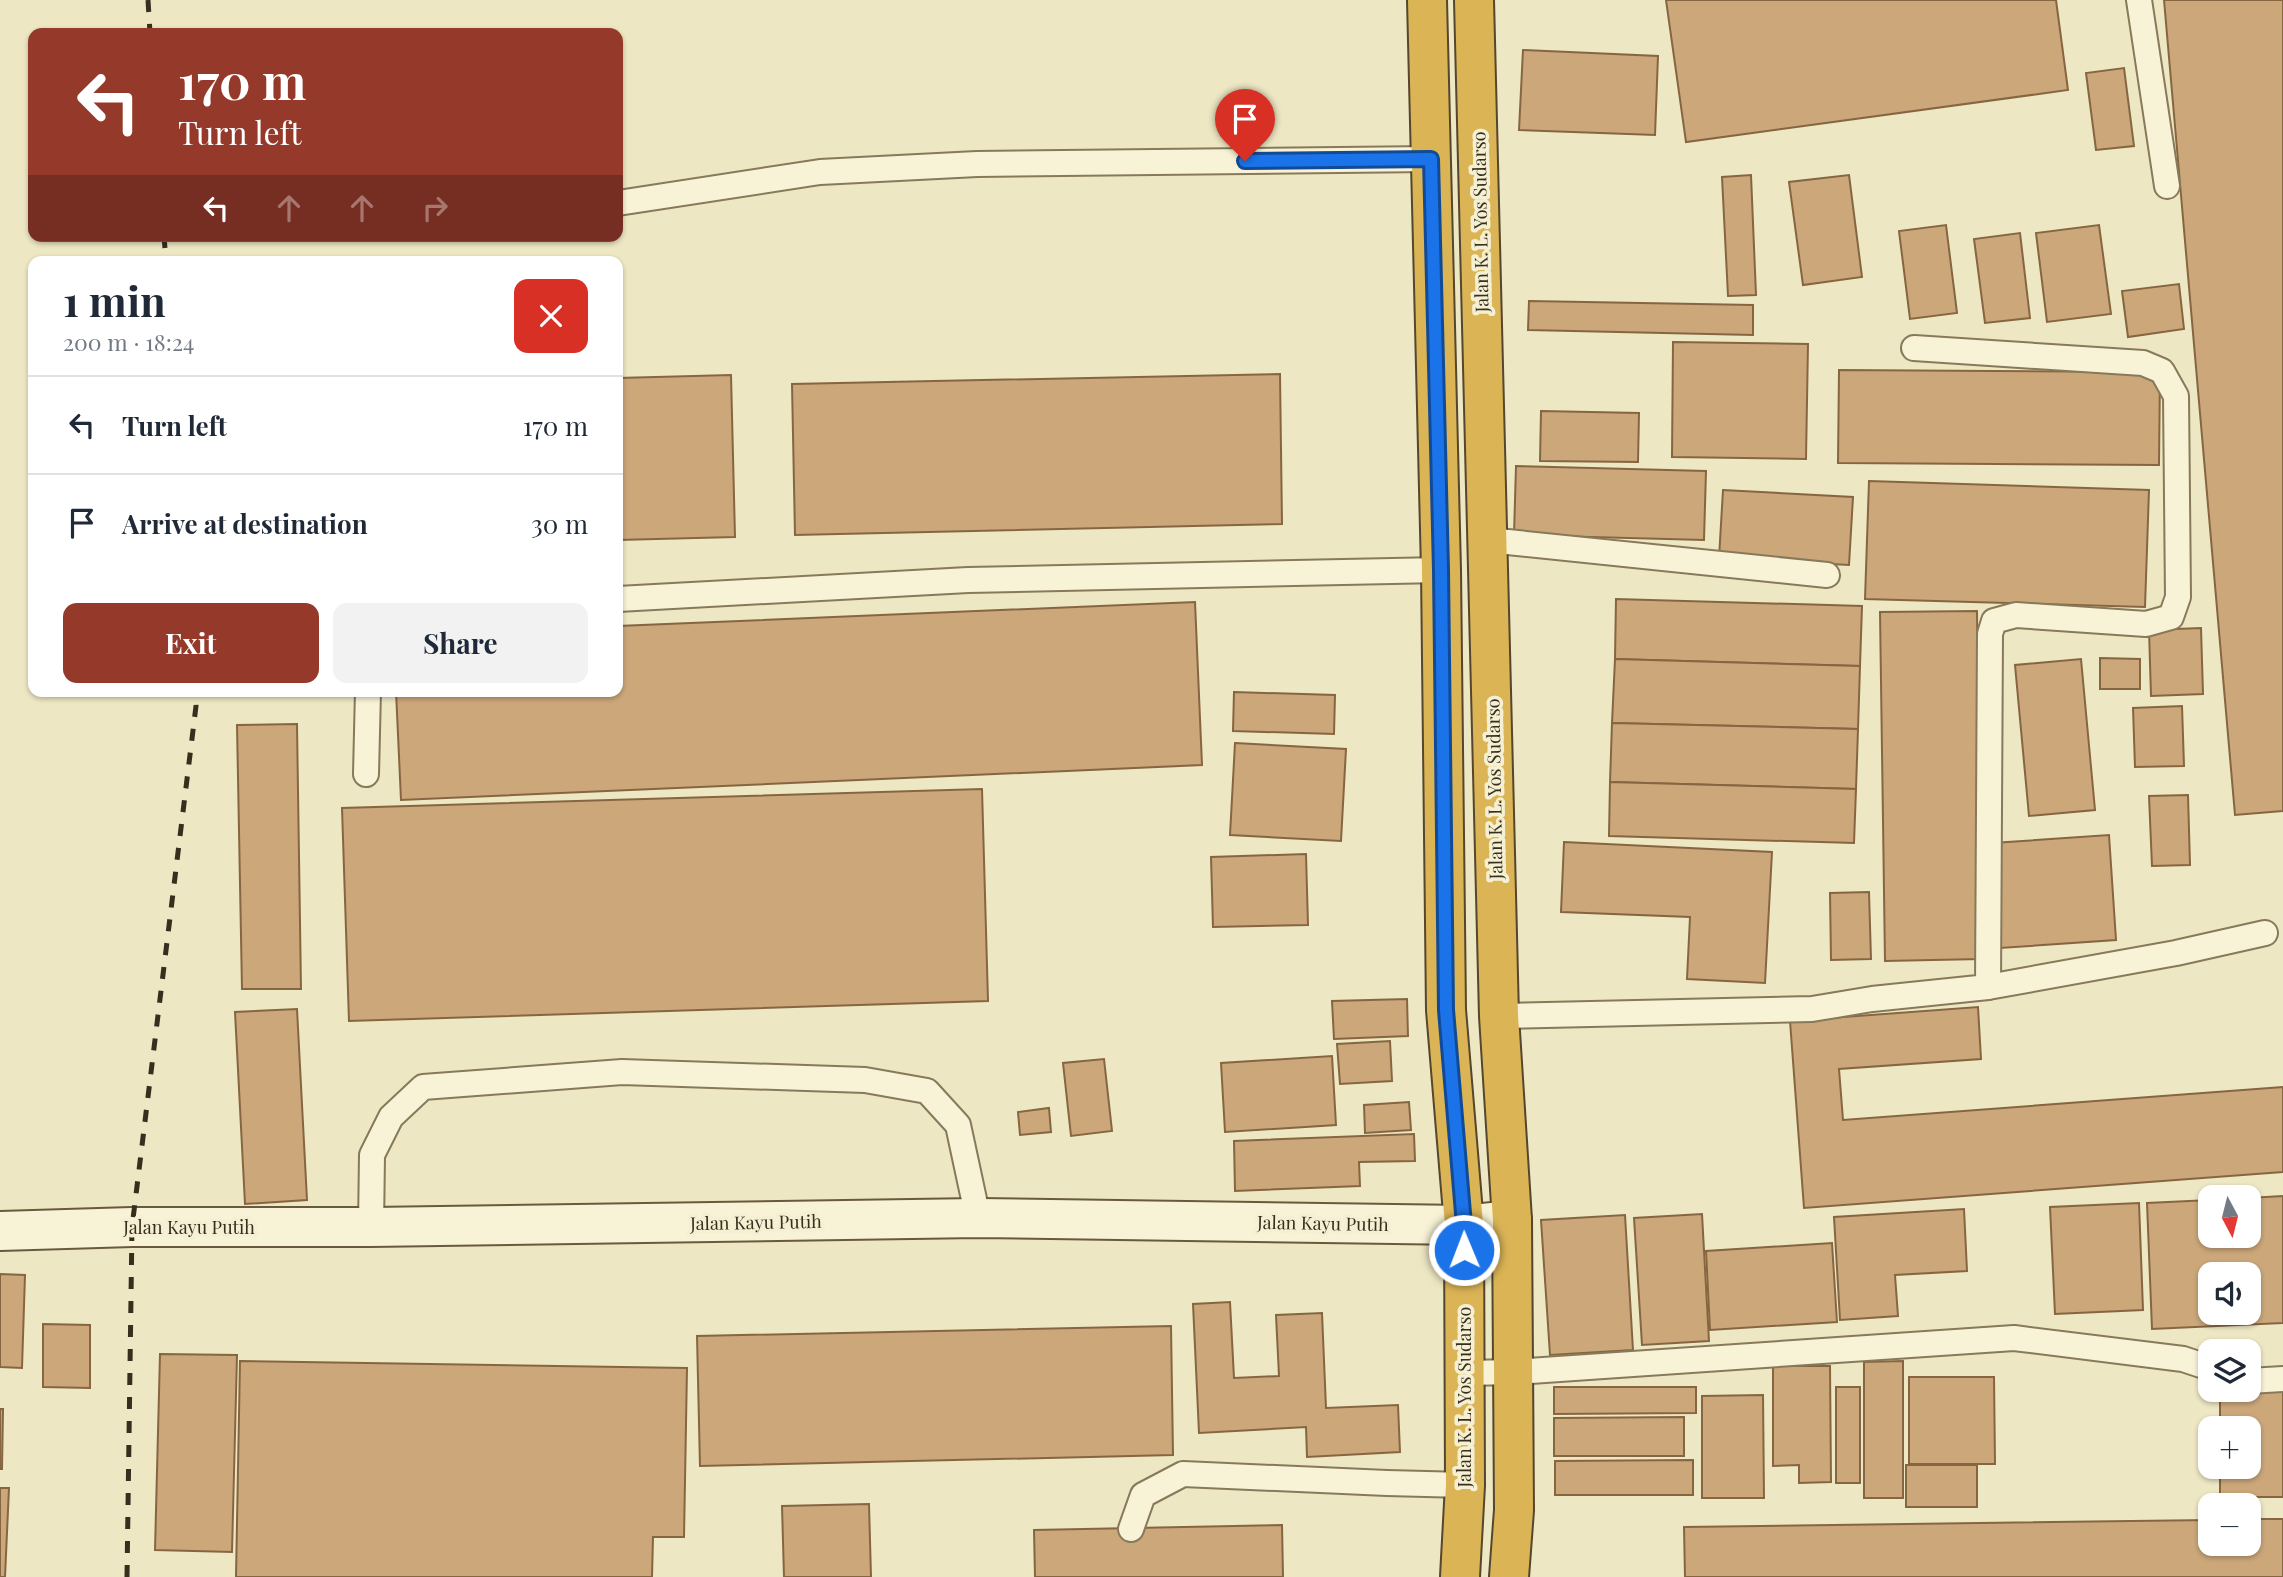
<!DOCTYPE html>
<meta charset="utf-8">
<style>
:root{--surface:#fff;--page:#f2f2f3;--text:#1f2937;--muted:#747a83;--line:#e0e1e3;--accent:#953a2b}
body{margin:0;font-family:"Playfair Display",serif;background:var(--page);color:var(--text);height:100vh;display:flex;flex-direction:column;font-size:26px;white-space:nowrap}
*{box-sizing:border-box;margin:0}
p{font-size:23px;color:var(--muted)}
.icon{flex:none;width:38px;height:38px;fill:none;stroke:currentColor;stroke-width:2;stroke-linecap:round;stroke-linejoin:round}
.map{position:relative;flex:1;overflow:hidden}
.side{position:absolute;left:28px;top:256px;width:595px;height:441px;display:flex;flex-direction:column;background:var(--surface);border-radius:14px;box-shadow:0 2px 5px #0004}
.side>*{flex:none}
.banner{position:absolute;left:28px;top:28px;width:595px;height:214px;border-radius:14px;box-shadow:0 2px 5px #0004;background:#953a2b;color:#fff;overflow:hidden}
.needle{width:46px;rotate:173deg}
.controls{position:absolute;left:2198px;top:1185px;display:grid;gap:14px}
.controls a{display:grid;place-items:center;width:63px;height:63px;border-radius:14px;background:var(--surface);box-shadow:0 2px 5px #0004;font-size:35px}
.pin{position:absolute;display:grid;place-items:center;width:60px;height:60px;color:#fff;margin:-72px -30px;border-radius:50% 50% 50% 0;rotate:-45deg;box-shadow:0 0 7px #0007}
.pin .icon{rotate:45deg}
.me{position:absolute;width:77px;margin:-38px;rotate:359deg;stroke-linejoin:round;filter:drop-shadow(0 0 5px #0008)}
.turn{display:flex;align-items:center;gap:24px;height:147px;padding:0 35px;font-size:32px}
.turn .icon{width:91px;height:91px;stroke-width:2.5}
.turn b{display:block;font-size:49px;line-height:60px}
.lanes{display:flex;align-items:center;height:66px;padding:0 35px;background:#0003;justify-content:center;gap:35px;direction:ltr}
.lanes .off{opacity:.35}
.round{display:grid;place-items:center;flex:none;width:74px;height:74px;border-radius:14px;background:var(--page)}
.overview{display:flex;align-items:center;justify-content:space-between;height:119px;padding:0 35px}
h1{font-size:42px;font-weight:700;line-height:52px}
.action{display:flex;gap:14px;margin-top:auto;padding:14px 35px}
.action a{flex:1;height:80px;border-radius:14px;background:var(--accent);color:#fff;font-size:28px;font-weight:700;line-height:80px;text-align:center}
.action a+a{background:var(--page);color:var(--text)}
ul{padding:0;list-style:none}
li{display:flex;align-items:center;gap:21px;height:98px;padding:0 35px;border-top:2px solid var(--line)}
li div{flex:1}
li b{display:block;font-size:26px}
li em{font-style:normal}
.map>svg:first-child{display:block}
.building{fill:#cba77a;stroke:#866641;stroke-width:2;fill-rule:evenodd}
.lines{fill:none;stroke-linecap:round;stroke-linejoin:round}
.lane-casing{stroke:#87795a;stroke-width:28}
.secondary-casing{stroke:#69593d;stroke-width:42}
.highway-casing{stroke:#55462e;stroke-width:42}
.lane{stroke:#f8f3d6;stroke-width:24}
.secondary{stroke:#f8f3d6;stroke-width:38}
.highway{stroke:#dbb455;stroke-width:38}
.rail{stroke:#372e1e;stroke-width:5;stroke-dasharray:12 12;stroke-linecap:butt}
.route-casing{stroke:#114b97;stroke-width:18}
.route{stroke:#1a73e8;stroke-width:12}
.labels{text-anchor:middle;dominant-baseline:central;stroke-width:7;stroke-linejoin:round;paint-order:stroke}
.street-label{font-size:18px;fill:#372e1e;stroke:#f5f0d3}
</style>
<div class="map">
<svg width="2283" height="1577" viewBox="0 0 2283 1577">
<rect width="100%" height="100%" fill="#ede7c3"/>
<g class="building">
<path d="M1666,0H2056L2068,90L1686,142Z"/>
<path d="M2164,0H2283V811L2235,815Z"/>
<path d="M1523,50L1658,56L1655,135L1519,130Z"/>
<path d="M2124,68L2134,146L2096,150L2086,73Z"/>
<path d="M1751,175L1756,295L1728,296L1722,177Z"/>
<path d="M1849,175L1862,277L1803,285L1789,182Z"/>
<path d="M1946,225L1957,313L1910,319L1899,231Z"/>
<path d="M2099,225L2111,314L2047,322L2036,233Z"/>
<path d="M2020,233L2030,318L1985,323L1974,239Z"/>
<path d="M2179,284L2184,329L2128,337L2122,291Z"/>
<path d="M1529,301L1753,305V335L1528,330Z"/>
<path d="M1673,342L1808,344L1806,459L1672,457Z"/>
<path d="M1839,370L2160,372L2159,465L1838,463Z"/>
<path d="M1280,374L1282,524L795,535L792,384Z"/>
<path d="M731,375L735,537L618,540V378Z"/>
<path d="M1541,411L1639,413L1638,462L1540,461Z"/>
<path d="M1516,466L1706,471L1704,540L1514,535Z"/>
<path d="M1869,481L2149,490L2145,607L1865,599Z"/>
<path d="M1723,490L1853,497L1849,565L1719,558Z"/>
<path d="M1616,599L1862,606L1860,666L1615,659Z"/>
<path d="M1195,602L1202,765L401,800L396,691H618V626Z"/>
<path d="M1977,611L1981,959L1885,961L1880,612Z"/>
<path d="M2201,628L2203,694L2151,696L2149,630Z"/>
<path d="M2100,658L2140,659V689H2100Z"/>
<path d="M1615,659L1860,666L1858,729L1612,723Z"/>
<path d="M2081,659L2095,810L2029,816L2015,665Z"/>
<path d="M1234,692L1335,695L1334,734L1233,731Z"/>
<path d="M2182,706L2184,766L2135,767L2133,708Z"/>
<path d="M1612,723L1858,729L1856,789L1610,782Z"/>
<path d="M297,724L301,989H242L237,725Z"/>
<path d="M1235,743L1346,749L1341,841L1230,835Z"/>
<path d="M1610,782L1856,789L1854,843L1609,836Z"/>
<path d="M982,789L988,1001L349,1021L342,808Z"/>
<path d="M2188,795L2190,865L2152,866L2149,796Z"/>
<path d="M2109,835L2116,940L2000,948L1993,843Z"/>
<path d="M1564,842L1772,852L1765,983L1687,979L1690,917L1561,912Z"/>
<path d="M1306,854L1308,925L1213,927L1211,857Z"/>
<path d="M1869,892L1871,959L1831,960L1830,893Z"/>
<path d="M1407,999L1408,1036L1334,1039L1332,1001Z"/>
<path d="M1978,1007L1981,1059L1839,1069L1843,1120L2283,1087V1172L1804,1208L1790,1021Z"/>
<path d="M297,1009L307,1200L245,1204L235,1012Z"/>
<path d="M1390,1041L1392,1081L1340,1084L1337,1044Z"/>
<path d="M1332,1056L1336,1125L1225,1132L1221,1063Z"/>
<path d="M1104,1059L1112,1131L1071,1136L1063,1063Z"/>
<path d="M1409,1102L1411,1130L1365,1133L1364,1105Z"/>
<path d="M1049,1108L1051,1132L1020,1135L1018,1112Z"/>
<path d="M1414,1134L1415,1161L1359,1162L1360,1186L1235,1191L1234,1141Z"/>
<path d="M2283,1196V1323L2152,1329L2147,1203L2210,1200V1236H2249V1198ZM2210,1274H2249V1312H2210Z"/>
<path d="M2139,1203L2143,1310L2055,1314L2050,1207Z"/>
<path d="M1964,1209L1967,1271L1895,1275L1898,1316L1840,1320L1834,1217Z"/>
<path d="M1702,1214L1709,1341L1642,1345L1634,1218Z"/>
<path d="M1625,1215L1633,1350L1550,1355L1541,1220Z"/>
<path d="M1832,1243L1837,1322L1710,1330L1706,1251Z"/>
<path d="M0,1274L25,1275L22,1368L0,1367Z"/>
<path d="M1230,1302L1234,1378L1279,1376L1276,1315L1322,1313L1326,1408L1398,1405L1400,1452L1307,1457L1306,1427L1199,1433L1193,1304Z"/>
<path d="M43,1324L90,1325V1388L43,1387Z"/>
<path d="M1171,1326L1173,1455L700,1466L697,1336Z"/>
<path d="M160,1354L237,1355L232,1552L155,1550Z"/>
<path d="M240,1361L687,1368L684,1537H653L652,1577H236Z"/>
<path d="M1903,1361V1498H1864V1362Z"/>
<path d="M1773,1366H1830L1831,1482L1799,1483V1465L1773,1466Z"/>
<path d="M1909,1377H1994L1995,1464H1909Z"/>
<path d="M1554,1387H1696V1413L1554,1414Z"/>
<rect x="1836" y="1387" width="24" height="96"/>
<path d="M2283,1389V1497H2220V1466H2249V1428H2220V1390Z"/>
<path d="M1763,1395L1764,1498H1702V1396Z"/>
<path d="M0,1409H3L2,1469H0Z"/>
<path d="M1684,1417V1456H1554V1418Z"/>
<path d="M1693,1460V1495H1555V1461Z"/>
<rect x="1906" y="1465" width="71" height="42"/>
<path d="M0,1488H9L5,1577H0Z"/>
<path d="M869,1504L871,1577H784L782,1506Z"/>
<path d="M2249,1519H2283V1577H1685L1684,1527L2210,1520V1544H2249Z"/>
<path d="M1282,1525L1283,1577H1035L1034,1530Z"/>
</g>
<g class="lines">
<defs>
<g id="lane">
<path d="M2139,0L2167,186"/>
<path d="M618,203L820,172L977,164L1431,159"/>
<path d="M1488,540L1827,575"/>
<path d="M618,599L968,580L1441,570"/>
<path d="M366,774L368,691"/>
<path d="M1988,987L2176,953L2265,933"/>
<path d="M1499,1016L1812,1009L1872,999L1988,987L1990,634L1994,621L2016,615L2146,624L2171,617L2178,597L2176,396L2162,371L2143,363L1914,348"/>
<path d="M371,1227L372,1155L391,1117L423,1087L622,1072L865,1080L927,1091L958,1125L978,1218"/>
<path d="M1465,1373L1515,1372L2014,1338L2183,1359L2210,1368"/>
<path d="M2249,1381L2283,1379"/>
<path d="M1131,1529L1143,1495L1183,1474L1387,1483L1465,1485"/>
</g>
<path id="secondary" d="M0,1231L132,1227H371L978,1218L1464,1225L1512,1220"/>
<g id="highway">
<path d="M1427,0L1441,570L1446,1010L1464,1225L1465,1485L1460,1577"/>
<path d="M1474,0L1499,1016L1512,1220L1514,1510L1509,1577"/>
</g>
</defs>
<use href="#lane" class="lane-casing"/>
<use href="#secondary" class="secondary-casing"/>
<use href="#highway" class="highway-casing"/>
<use href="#lane" class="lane"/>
<use href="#secondary" class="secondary"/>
<use href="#highway" class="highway"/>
<g class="rail">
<path d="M148,0L150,33"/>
<path d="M164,236L166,261"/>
<path d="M127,1577L132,1227L196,706L195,691"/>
</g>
</g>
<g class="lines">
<defs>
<path id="route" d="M1245,161L1431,159L1441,570L1446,1010L1464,1225V1250"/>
</defs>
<use href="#route" class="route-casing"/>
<use href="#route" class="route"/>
</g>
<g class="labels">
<g class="street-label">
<text transform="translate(1480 222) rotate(-91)">Jalan K. L. Yos Sudarso</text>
<text transform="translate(1494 789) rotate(-91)">Jalan K. L. Yos Sudarso</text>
<text transform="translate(756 1222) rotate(-1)">Jalan Kayu Putih</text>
<text transform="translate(1323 1223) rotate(1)">Jalan Kayu Putih</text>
<text x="189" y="1227">Jalan Kayu Putih</text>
<text transform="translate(1464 1397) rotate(-90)">Jalan K. L. Yos Sudarso</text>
</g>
</g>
</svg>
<div class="controls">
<a><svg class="needle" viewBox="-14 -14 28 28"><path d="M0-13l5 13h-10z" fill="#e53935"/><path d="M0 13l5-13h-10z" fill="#747a83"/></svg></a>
<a><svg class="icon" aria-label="sound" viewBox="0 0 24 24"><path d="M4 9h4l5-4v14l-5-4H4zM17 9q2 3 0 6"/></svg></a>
<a><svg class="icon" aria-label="layers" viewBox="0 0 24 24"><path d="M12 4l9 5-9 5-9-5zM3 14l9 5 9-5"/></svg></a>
<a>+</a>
<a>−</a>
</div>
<div class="pin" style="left:1245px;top:161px;background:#d93025"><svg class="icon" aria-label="arrive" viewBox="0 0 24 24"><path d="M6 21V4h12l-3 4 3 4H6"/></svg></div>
<svg class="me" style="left:1464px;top:1250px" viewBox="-20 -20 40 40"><circle r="17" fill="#1a73e8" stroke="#fff" stroke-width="3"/><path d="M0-11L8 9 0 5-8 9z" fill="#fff"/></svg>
<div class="banner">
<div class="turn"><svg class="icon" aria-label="left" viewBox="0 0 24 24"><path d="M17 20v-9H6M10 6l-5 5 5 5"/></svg><div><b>170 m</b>Turn left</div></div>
<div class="lanes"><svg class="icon" aria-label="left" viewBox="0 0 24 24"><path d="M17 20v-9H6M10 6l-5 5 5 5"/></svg><svg class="icon off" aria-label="ahead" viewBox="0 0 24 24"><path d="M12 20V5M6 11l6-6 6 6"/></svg><svg class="icon off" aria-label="ahead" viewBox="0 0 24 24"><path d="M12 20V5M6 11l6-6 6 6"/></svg><svg class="icon off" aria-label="right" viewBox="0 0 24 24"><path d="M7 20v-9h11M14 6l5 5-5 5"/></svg></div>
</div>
<section class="side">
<div class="overview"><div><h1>1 min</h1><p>200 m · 18:24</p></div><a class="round" style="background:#d93025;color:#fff"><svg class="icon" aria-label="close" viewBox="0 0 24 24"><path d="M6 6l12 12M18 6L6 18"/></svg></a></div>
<ul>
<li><svg class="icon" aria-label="left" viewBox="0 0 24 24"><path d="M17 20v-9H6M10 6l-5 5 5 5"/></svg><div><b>Turn left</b></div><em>170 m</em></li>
<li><svg class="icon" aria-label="arrive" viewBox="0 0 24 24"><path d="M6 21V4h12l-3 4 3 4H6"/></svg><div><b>Arrive at destination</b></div><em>30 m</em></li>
</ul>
<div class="action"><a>Exit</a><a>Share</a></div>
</section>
</div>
